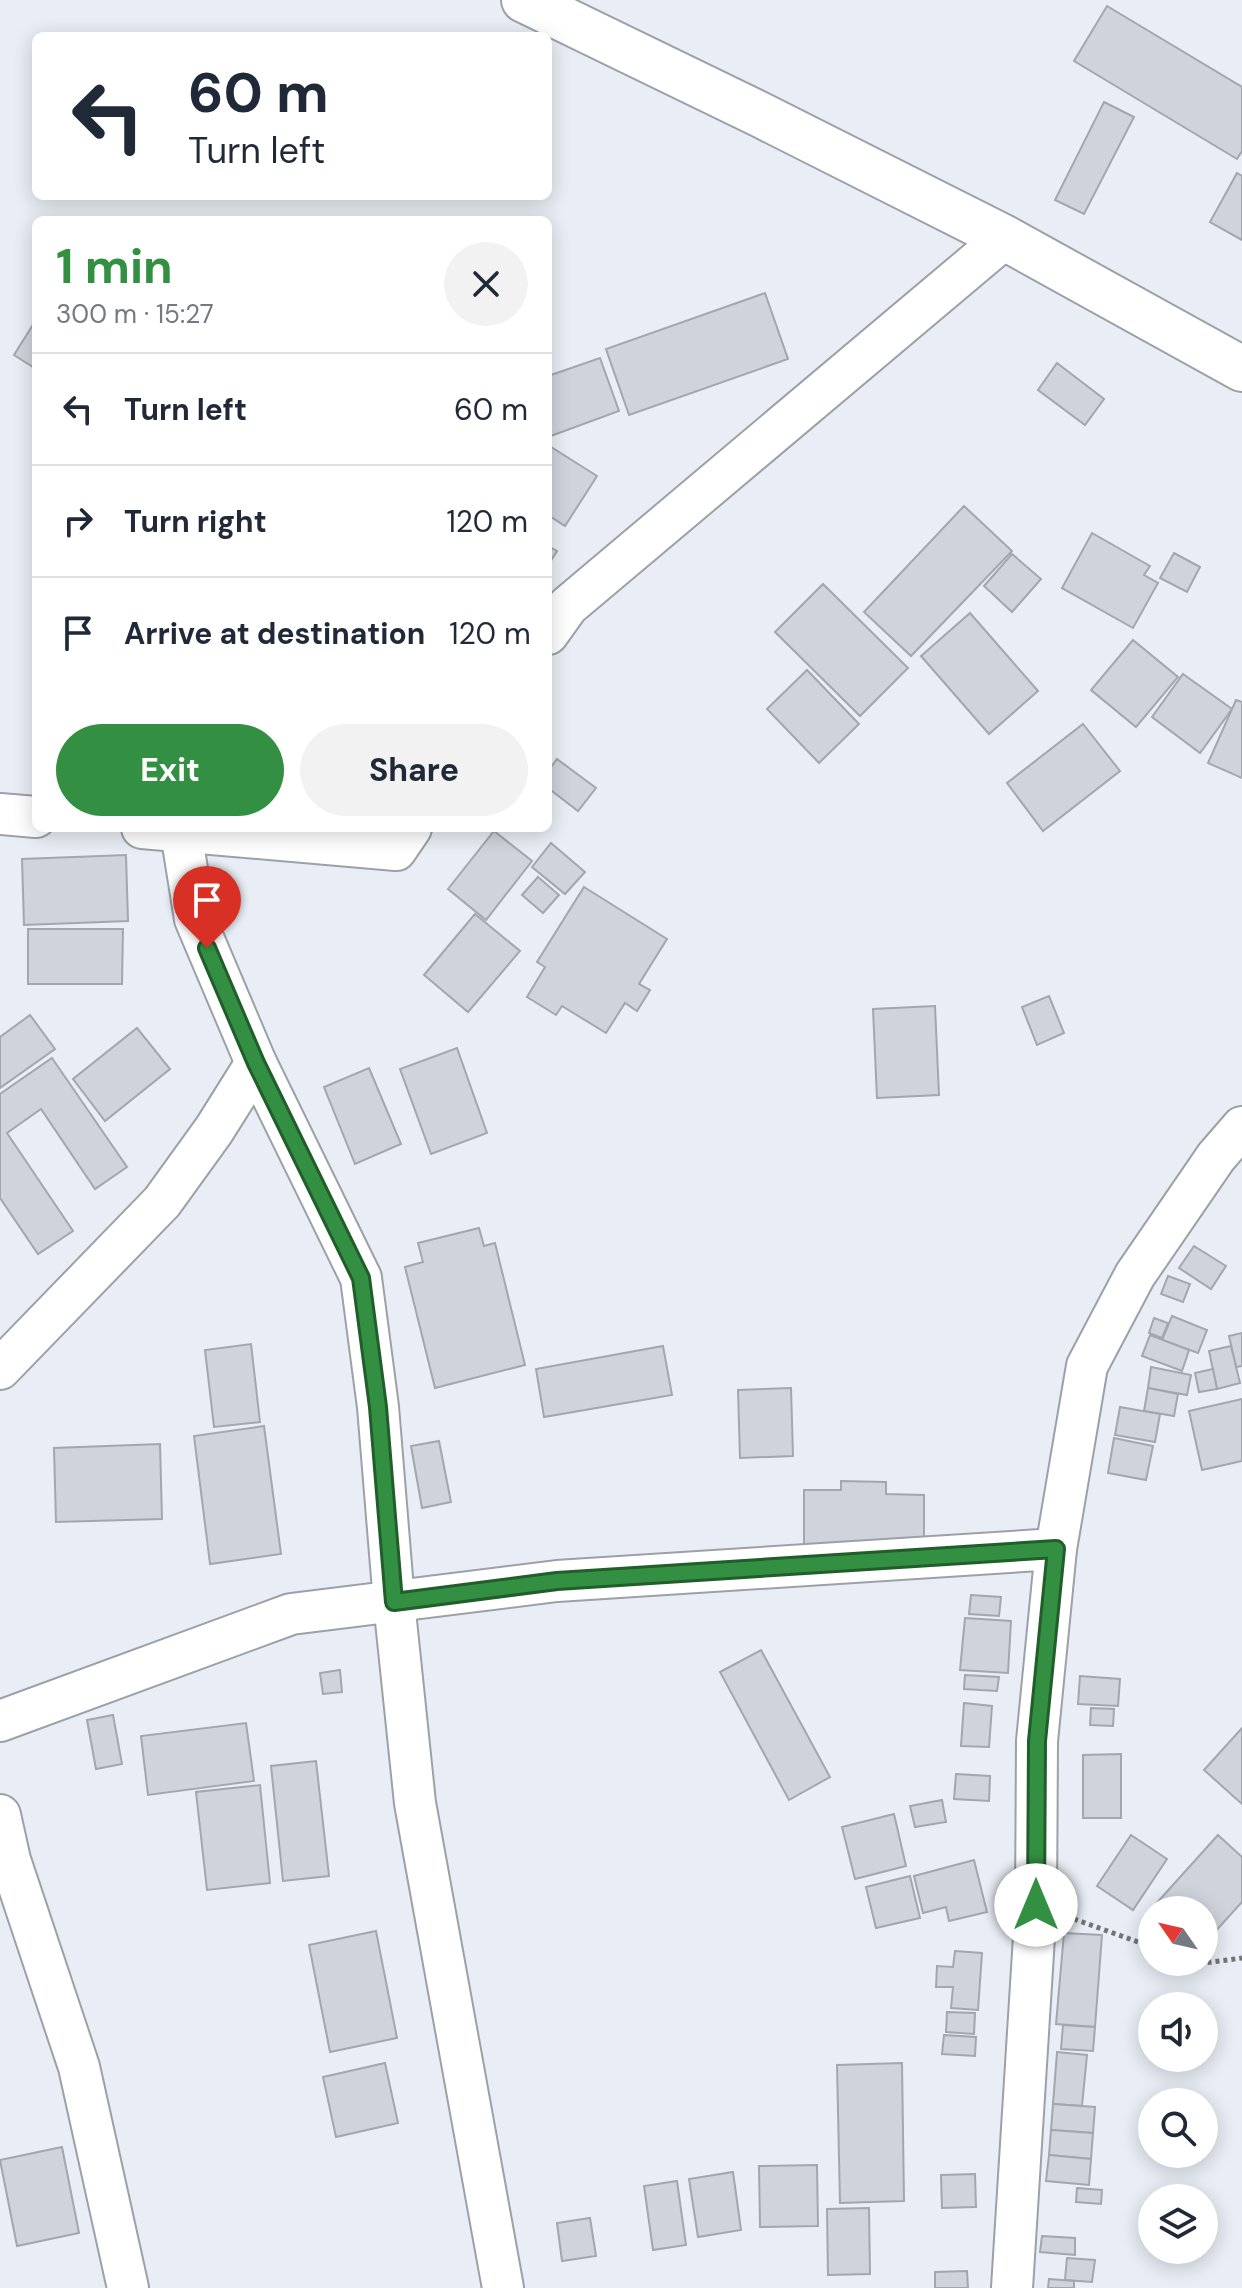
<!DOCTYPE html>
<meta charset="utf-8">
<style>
:root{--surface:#fff;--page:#f2f2f3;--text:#1f2937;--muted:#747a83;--line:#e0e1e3;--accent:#339042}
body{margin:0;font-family:"DM Sans",sans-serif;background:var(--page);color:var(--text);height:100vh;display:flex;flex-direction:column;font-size:30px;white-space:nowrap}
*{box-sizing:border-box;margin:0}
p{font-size:26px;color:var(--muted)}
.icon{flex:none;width:44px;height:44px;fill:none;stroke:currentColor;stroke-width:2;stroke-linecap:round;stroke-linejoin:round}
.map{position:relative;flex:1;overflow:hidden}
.panel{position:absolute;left:32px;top:216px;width:520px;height:616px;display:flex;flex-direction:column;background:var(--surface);border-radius:12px;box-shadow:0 4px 20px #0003}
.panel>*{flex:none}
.top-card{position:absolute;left:32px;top:32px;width:520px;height:168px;border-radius:12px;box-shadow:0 4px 20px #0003;background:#fff;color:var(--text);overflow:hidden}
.needle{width:52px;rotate:304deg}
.tools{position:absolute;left:1138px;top:1896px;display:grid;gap:16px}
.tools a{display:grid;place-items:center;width:80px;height:80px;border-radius:50%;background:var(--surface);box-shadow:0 4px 20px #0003;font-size:40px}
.pin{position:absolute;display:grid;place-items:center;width:68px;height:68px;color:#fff;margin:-82px -34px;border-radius:50% 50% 50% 0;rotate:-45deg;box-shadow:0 0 8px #0007}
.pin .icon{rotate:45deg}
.me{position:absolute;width:88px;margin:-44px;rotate:0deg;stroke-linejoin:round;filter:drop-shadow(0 0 6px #0008)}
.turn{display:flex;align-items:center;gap:28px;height:168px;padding:0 24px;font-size:36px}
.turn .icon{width:104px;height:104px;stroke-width:2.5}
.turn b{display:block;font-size:56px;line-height:68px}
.round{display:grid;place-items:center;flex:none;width:84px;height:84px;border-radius:42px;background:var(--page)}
.head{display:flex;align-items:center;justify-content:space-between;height:136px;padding:0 24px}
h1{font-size:48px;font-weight:700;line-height:60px;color:var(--accent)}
.action{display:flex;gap:16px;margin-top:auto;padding:16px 24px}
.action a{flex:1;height:92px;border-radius:48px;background:var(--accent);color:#fff;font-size:32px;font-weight:700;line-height:92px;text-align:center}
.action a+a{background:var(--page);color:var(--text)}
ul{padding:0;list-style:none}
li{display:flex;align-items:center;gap:24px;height:112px;padding:0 24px;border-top:2px solid var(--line)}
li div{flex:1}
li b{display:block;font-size:30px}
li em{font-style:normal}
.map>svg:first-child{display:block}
.building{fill:#cfd3db;stroke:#a3a6ae;stroke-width:2}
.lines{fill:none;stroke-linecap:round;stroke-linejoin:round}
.street-casing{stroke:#9ca0a8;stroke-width:44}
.secondary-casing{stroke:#9ca0a8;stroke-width:48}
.path{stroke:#717479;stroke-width:5;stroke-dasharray:4 4;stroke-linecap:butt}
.street{stroke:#fff;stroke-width:40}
.secondary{stroke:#fff;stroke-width:44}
.route-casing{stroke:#215e2b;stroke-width:20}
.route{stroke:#339042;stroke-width:14}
</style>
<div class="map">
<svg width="1242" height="2288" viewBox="0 0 1242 2288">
<rect width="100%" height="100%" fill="#e9edf5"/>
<g class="building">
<path d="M1107,6L1242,87V151L1237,159L1074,61Z"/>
<path d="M1104,102L1134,117L1084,214L1055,200Z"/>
<path d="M1237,173L1242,176V240L1210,222Z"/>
<path d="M765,293L788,359L629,415L606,349Z"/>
<path d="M36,320V369L14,355Z"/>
<path d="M600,358L619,411L548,437V376Z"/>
<path d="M1057,363L1104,399L1085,425L1038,390Z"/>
<path d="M548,445L597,476L565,526L548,515Z"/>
<path d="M964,506L1012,551L911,656L864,612Z"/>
<path d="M1092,533L1150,566L1144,575L1158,583L1133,628L1062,588Z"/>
<path d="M548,546L557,551L548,565Z"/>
<path d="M1174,553L1200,567L1187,592L1160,578Z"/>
<path d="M1012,554L1041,579L1012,612L984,586Z"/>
<path d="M823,584L908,668L860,716L775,632Z"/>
<path d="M970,613L1038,691L989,734L921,656Z"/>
<path d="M1133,640L1178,677L1136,727L1091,690Z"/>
<path d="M807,670L859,724L819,763L767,709Z"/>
<path d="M1183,674L1232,709L1200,753L1152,717Z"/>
<path d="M1236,700L1242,702V778L1208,763Z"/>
<path d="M1083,724L1120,771L1043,831L1007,783Z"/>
<path d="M557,759L596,788L578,811L548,788V771Z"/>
<path d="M494,831L532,861L486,920L448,889Z"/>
<path d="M551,843L585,872L565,894L532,867Z"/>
<path d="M126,855L128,921L24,925L22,859Z"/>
<path d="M538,877L559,895L543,913L522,895Z"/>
<path d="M584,887L667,939L639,984L650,990L637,1011L625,1003L606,1033L562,1006L556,1015L527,997L545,967L537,962Z"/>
<path d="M475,914L520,951L468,1012L424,975Z"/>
<path d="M28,929H123L122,984H28Z"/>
<path d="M1049,996L1064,1033L1037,1045L1022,1007Z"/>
<path d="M935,1006L939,1095L877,1098L873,1009Z"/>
<path d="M30,1015L55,1049L0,1088V1037Z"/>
<path d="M137,1028L170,1069L105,1121L73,1079Z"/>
<path d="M457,1048L487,1133L431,1154L400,1069Z"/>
<path d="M52,1058L127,1167L95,1189L41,1109L7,1133L73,1231L38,1254L0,1198V1094Z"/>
<path d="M369,1068L401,1144L355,1164L324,1087Z"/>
<path d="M479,1228L484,1246L495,1243L525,1365L435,1388L405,1267L423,1262L418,1243Z"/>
<path d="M1194,1246L1226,1266L1211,1289L1179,1268Z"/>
<path d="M1168,1276L1190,1284L1183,1302L1161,1294Z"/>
<path d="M1172,1316L1207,1330L1198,1353L1162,1340Z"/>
<path d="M1154,1318L1168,1323L1162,1338L1149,1333Z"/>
<path d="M1242,1333V1366L1236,1367L1229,1336Z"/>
<path d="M1150,1335L1189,1350L1182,1371L1142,1356Z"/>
<path d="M251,1344L260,1422L214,1427L205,1350Z"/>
<path d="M663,1346L672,1395L544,1417L536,1369Z"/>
<path d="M1231,1346L1240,1383L1217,1389L1209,1351Z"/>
<path d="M1151,1367L1191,1375L1187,1395L1148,1388Z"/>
<path d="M1213,1369L1217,1389L1199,1392L1195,1373Z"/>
<path d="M791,1388L793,1456L740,1458L738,1390Z"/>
<path d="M1148,1388L1178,1394L1174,1416L1144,1411Z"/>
<path d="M1242,1399V1461L1202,1470L1189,1411Z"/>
<path d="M1120,1407L1160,1414L1155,1442L1115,1435Z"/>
<path d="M264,1426L281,1554L210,1564L194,1436Z"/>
<path d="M1114,1438L1153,1446L1146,1480L1108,1473Z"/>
<path d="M439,1441L451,1502L422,1508L411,1446Z"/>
<path d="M160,1444L162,1519L56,1522L54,1448Z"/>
<path d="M841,1481L886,1482V1494L924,1495V1549L804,1548V1490H841Z"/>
<path d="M971,1595L1001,1597L999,1616L969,1614Z"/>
<path d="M965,1618L1011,1621L1008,1673L960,1670Z"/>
<path d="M761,1650L830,1777L789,1800L720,1672Z"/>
<path d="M340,1670L342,1692L323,1694L320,1673Z"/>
<path d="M965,1675L999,1677L997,1691L964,1689Z"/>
<path d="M1080,1676L1120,1679L1118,1706L1078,1704Z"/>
<path d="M964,1703L992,1706L989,1747L961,1746Z"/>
<path d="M1091,1708L1114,1709L1113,1726L1090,1725Z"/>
<path d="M113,1715L122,1764L96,1769L87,1720Z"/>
<path d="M246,1723L254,1781L148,1795L141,1736Z"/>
<path d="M1242,1728V1804L1204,1770Z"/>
<path d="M1121,1754V1818H1083V1755Z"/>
<path d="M316,1761L329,1876L283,1881L271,1766Z"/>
<path d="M956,1774L990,1776L989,1801L954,1799Z"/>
<path d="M260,1785L270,1883L207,1890L196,1792Z"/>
<path d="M942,1800L946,1822L915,1827L910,1806Z"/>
<path d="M894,1814L906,1866L855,1879L842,1827Z"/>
<path d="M1131,1835L1167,1859L1133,1910L1097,1886Z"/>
<path d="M1218,1835L1242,1857V1902L1204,1944V1910H1158L1154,1906Z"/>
<path d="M974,1860L987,1912L949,1921L946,1907L923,1913L914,1876Z"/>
<path d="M910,1876L920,1918L876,1928L866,1887Z"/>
<path d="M376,1931L397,2038L330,2052L309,1945Z"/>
<path d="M1064,1933L1102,1935L1095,2027L1056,2024Z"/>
<path d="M955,1951L982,1953L978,2010L951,2008L953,1987H936L937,1966L953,1967Z"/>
<path d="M947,2012L975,2013L974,2034L946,2032Z"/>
<path d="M1063,2025L1095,2027L1093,2051L1061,2049Z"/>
<path d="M944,2035L976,2037L975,2056L942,2054Z"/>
<path d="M1057,2052L1087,2055L1082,2106L1053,2104Z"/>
<path d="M385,2063L398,2123L336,2137L323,2077Z"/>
<path d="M902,2063L904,2201L840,2203L837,2065Z"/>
<path d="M1053,2104L1095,2107L1093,2133L1051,2130Z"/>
<path d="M1051,2130L1093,2133L1091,2159L1049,2155Z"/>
<path d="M62,2147L79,2233L17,2246L0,2160Z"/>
<path d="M1049,2155L1091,2159L1089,2185L1046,2181Z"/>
<path d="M817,2165L818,2226L760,2227L759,2166Z"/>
<path d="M733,2172L741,2230L698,2237L689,2179Z"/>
<path d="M975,2174L976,2207L942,2208L941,2175Z"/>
<path d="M677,2181L686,2245L653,2250L644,2186Z"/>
<path d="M1077,2188L1102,2190L1101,2204L1076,2202Z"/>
<path d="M869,2208L870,2274L828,2275L827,2209Z"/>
<path d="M590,2218L596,2256L562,2261L557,2223Z"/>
<path d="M1042,2236L1075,2238V2255L1040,2252Z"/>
<path d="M1067,2258L1095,2260L1092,2282L1065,2280Z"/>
<path d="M967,2271L968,2288H935V2272Z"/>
<path d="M1049,2279L1074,2281V2288H1048Z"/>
</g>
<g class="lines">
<defs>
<g id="street">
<path d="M548,634L568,606L1005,238"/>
<path d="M0,814L36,817"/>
<path d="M142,828L396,850L411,828"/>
<path d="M181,832L195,919L256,1063L361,1278L378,1407L394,1602L415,1803L503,2288"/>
<path d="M0,1369L162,1202L214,1130L256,1063"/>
<path d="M0,1721L291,1614L557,1581L1056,1549"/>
<path d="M0,1815L10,1860L79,2067L128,2288"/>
<path d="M1012,2288L1036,1905L1037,1741L1056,1549L1087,1366L1135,1275L1216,1157L1242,1127"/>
</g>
<path id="secondary" d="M524,0L763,116L1005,238L1242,369"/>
</defs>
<use href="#street" class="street-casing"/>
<use href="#secondary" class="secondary-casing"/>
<g class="path">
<path d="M1074,1919L1152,1947"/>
<path d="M1192,1962L1197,1964L1242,1958"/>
</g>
<use href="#street" class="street"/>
<use href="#secondary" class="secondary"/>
</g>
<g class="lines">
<defs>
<path id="route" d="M207,948L256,1063L361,1278L378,1407L394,1602L557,1581L1056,1549L1037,1741L1036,1905"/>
</defs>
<use href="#route" class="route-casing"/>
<use href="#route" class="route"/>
</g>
</svg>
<div class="tools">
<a><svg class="needle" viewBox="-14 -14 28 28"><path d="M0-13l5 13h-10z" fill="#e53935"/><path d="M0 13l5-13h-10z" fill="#747a83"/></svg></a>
<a><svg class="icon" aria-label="sound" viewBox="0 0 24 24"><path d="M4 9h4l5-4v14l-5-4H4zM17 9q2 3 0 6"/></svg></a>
<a><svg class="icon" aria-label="search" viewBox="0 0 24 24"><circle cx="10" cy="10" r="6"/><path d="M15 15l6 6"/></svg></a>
<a><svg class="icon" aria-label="layers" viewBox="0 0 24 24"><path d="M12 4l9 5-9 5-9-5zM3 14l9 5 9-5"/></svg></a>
</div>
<div class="pin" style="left:207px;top:948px;background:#d93025"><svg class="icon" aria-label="arrive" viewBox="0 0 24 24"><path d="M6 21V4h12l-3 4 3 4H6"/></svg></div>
<svg class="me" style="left:1036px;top:1905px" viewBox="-20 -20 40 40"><circle r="19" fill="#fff"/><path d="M0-13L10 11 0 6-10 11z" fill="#339042"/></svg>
<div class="top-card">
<div class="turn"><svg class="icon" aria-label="left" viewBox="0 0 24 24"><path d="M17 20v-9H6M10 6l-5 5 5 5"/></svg><div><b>60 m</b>Turn left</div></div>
</div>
<section class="panel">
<div class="head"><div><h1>1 min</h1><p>300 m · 15:27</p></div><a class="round"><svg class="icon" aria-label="close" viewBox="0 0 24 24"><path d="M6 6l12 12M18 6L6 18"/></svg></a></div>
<ul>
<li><svg class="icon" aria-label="left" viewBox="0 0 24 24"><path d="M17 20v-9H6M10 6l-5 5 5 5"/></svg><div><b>Turn left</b></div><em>60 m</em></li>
<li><svg class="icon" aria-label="right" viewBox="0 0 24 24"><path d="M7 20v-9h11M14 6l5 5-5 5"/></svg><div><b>Turn right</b></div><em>120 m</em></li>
<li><svg class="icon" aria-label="arrive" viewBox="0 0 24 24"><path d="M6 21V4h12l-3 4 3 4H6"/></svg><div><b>Arrive at destination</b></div><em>120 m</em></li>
</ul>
<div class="action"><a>Exit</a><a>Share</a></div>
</section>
</div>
